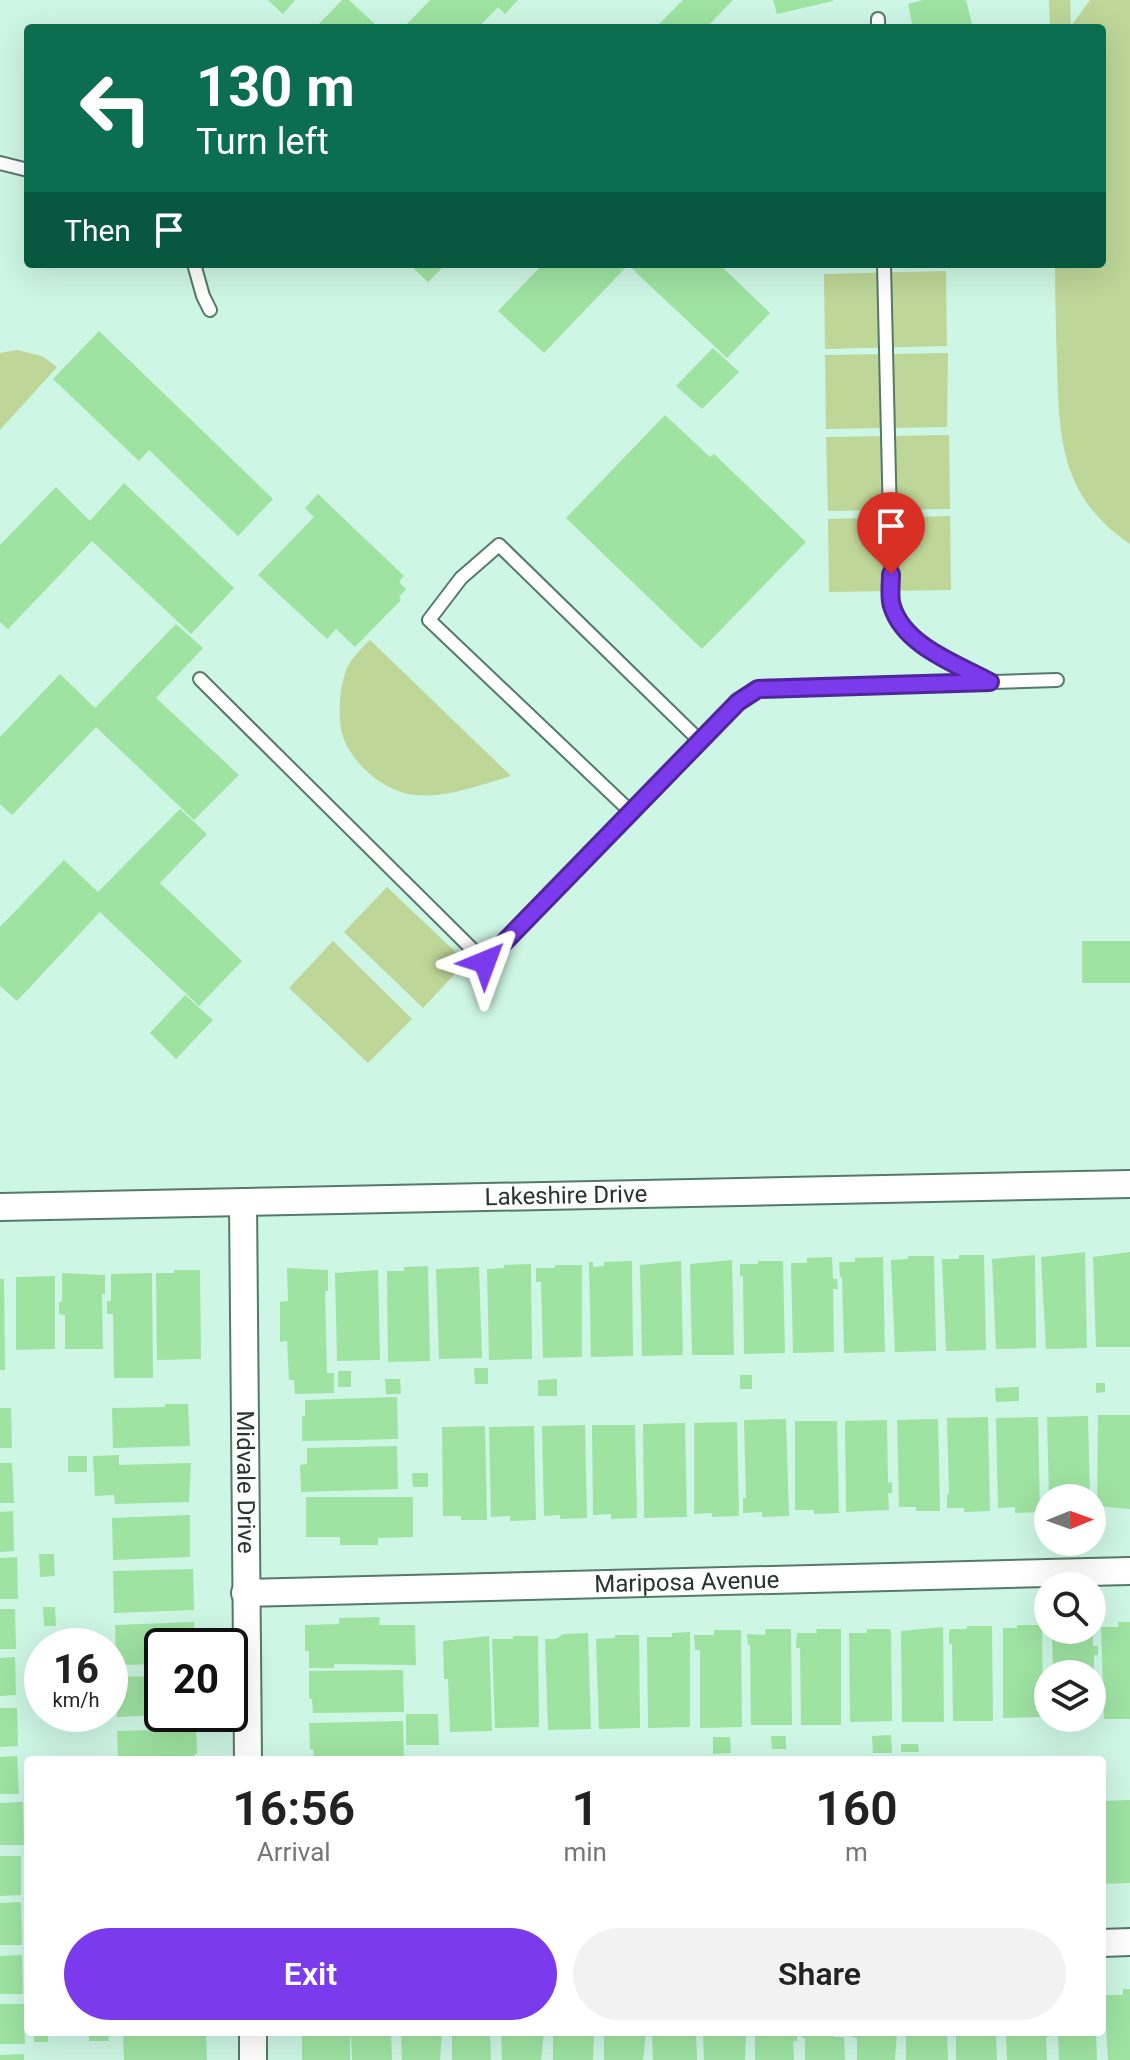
<!DOCTYPE html>
<style>
:root{--surface:#fff;--page:#f2f2f2;--text:#222;--muted:#767676;--accent:#7c3aed}
body{margin:0;font-family:Roboto,sans-serif;background:var(--page);color:var(--text);height:100vh;display:flex;flex-direction:column;font-size:30px;white-space:nowrap}
*{box-sizing:border-box;margin:0}
p{font-size:26px;color:var(--muted)}
.icon{flex:none;width:44px;height:44px;fill:none;stroke:currentColor;stroke-width:2;stroke-linecap:round;stroke-linejoin:round}
.map{position:relative;flex:1;overflow:hidden}
.sheet{position:absolute;left:24px;top:1756px;width:1082px;height:280px;display:flex;flex-direction:column;background:var(--surface);border-radius:8px;box-shadow:0 8px 32px #0002}
.sheet>*{flex:none}
.hud{position:absolute;left:24px;top:24px;width:1082px;height:244px;border-radius:8px;box-shadow:0 8px 32px #0002;background:#0b6e4f;color:#fff;overflow:hidden}
.needle{width:52px;rotate:89deg}
.buttons{position:absolute;left:1034px;top:1484px;display:grid;gap:16px}
.buttons a{display:grid;place-items:center;width:72px;height:72px;border-radius:50%;background:var(--surface);box-shadow:0 8px 32px #0002;font-size:40px}
.speed{position:absolute;left:24px;top:1628px;display:flex;gap:16px;font-size:40px;font-weight:700;text-align:center}
.speed>*{display:grid;place-content:center;width:104px;height:104px;border-radius:50%;background:var(--surface);box-shadow:0 8px 32px #0002;line-height:1}
.speed small{font-size:20px;font-weight:400}
.speed .limit{border:4px solid #111;border-radius:12px;background:#fff;color:#111}
.pin{position:absolute;display:grid;place-items:center;width:68px;height:68px;color:#fff;margin:-82px -34px;border-radius:50% 50% 50% 0;rotate:-45deg;box-shadow:0 0 8px #0007}
.pin .icon{rotate:45deg}
.me{position:absolute;width:88px;margin:-44px;rotate:44deg;stroke-linejoin:round;filter:drop-shadow(0 0 6px #0008)}
.turn{display:flex;align-items:center;gap:28px;height:168px;padding:0 40px;font-size:36px}
.turn .icon{width:104px;height:104px;stroke-width:2.5}
.turn b{display:block;font-size:56px;line-height:68px}
.then{display:flex;align-items:center;height:76px;padding:0 40px;background:#0003;gap:16px;font-size:30px}
.eta{display:flex;justify-content:space-evenly;align-items:center;height:136px;text-align:center}
.eta b{font-size:48px;font-weight:600;line-height:56px}
.action{display:flex;gap:16px;margin-top:auto;padding:16px 40px}
.action a{flex:1;height:92px;border-radius:48px;background:var(--accent);color:#fff;font-size:32px;font-weight:600;line-height:92px;text-align:center}
.action a+a{background:var(--page);color:var(--text)}
.map>svg:first-child{display:block}
.green{fill:#bed698}
.building{fill:#9ee3a2}
.lines{fill:none;stroke-linecap:round;stroke-linejoin:round}
.service-casing{stroke:#55796a;stroke-width:16}
.minor-casing{stroke:#55796a;stroke-width:30}
.service{stroke:#fff;stroke-width:12}
.minor{stroke:#fff;stroke-width:26}
.route-casing{stroke:#51269a;stroke-width:20}
.route{stroke:#7c3aed;stroke-width:14}
.labels{text-anchor:middle;dominant-baseline:central;stroke-width:6;stroke-linejoin:round;paint-order:stroke}
.street-label{font-size:24px;fill:#26352f;stroke:#cef6e4}
</style>
<div class="map">
<svg width="1130" height="2060" viewBox="0 0 1130 2060">
<rect width="100%" height="100%" fill="#cef6e4"/>
<g class="green">
<path d="M1049,0H1070L1071,26L1090,0H1130V544C1061,497 1059,440 1057,364C1056,330 1055,297 1055,264H1102V28H1050Z"/>
<path d="M946,271L947,346L825,349L824,274Z"/>
<path d="M17,350L42,356L57,367L0,430V353Z"/>
<path d="M948,353L947,427L826,429L825,355Z"/>
<path d="M949,435L950,509L828,511L826,437Z"/>
<path d="M950,516L951,590L829,592L828,519Z"/>
<path d="M370,640L511,776C480,785 448,798 415,795C384,792 347,761 341,729C338,712 340,684 347,668C352,657 362,648 370,640Z"/>
<path d="M387,887L466,962L423,1008L344,932Z"/>
<path d="M333,941L412,1019L368,1063L289,988Z"/>
</g>
<g class="building">
<path d="M268,0H295L283,14Z"/>
<path d="M342,0H349L379,28H315Z"/>
<path d="M430,0H518L505,14L498,7L478,28H403Z"/>
<path d="M683,0H733L706,28H655Z"/>
<path d="M773,0H833V1L777,14Z"/>
<path d="M923,0H966L973,28H913L908,4Z"/>
<path d="M409,264H446L428,282Z"/>
<path d="M543,264H719L770,313L727,358L628,265L544,353L498,311Z"/>
<path d="M99,331L273,499L238,536L149,450L139,461L53,379Z"/>
<path d="M713,348L739,372L702,409L676,386Z"/>
<path d="M665,415L710,457L714,454L806,542L702,649L566,518Z"/>
<path d="M124,483L234,588L191,634L92,541L8,629L0,622V545L56,487L90,521Z"/>
<path d="M318,494L404,576L399,582L406,589L399,597L401,600L355,647L336,629L327,639L258,575L314,517L305,508Z"/>
<path d="M176,624L203,648L156,698L239,775L194,820L96,727L12,815L0,804V737L60,674L95,708Z"/>
<path d="M180,809L207,834L160,883L242,961L199,1006L100,912L17,1001L0,986V927L64,860L98,892Z"/>
<rect x="1082" y="941" width="48" height="42"/>
<path d="M185,995L213,1020L176,1059L150,1033Z"/>
<path d="M1085,1252L1087,1348L1046,1349L1041,1257Z"/>
<path d="M1130,1252V1347H1096L1093,1257Z"/>
<path d="M959,1255H984L986,1350L946,1351L942,1259H959Z"/>
<path d="M1035,1255L1036,1348L996,1349L992,1259Z"/>
<path d="M908,1256H934L936,1351L895,1352L891,1260L908,1259Z"/>
<path d="M832,1257L833,1279H837L838,1289H833L834,1352L793,1353L791,1263H807V1258Z"/>
<path d="M883,1257L885,1352L844,1353L842,1277H840L839,1262H855V1258Z"/>
<path d="M732,1260L734,1355H692L690,1264Z"/>
<path d="M632,1261L633,1356L591,1357L589,1262H593V1267L604,1266V1262Z"/>
<path d="M681,1261L683,1355L642,1356L640,1265Z"/>
<path d="M758,1261H783L785,1353L744,1354L743,1276H740V1264H758Z"/>
<path d="M531,1264L532,1359L489,1360L487,1269L504,1268V1265Z"/>
<path d="M555,1265H582V1357L543,1358L541,1282H536V1268H555Z"/>
<path d="M428,1266L430,1361L388,1362L387,1271H404V1267Z"/>
<path d="M479,1267L482,1358L439,1359L436,1269Z"/>
<path d="M287,1268L328,1270V1291H325L327,1373H334V1393L295,1394L294,1380H289L287,1341L280,1342V1302L288,1301Z"/>
<path d="M174,1270H200L201,1359L157,1360L156,1273H174Z"/>
<path d="M378,1270L380,1360L337,1361L335,1273Z"/>
<path d="M62,1273L105,1275V1294H102L103,1349H65V1315L59,1314V1302H62Z"/>
<path d="M152,1273L153,1378H114L113,1314H107V1301H111V1274Z"/>
<path d="M55,1276V1349L16,1350V1277Z"/>
<path d="M0,1279H4L5,1370H0Z"/>
<path d="M474,1368H488V1384H475Z"/>
<rect x="338" y="1371" width="13" height="16"/>
<rect x="740" y="1375" width="12" height="14"/>
<path d="M385,1379H400L401,1394H386Z"/>
<path d="M557,1379V1396H538V1380Z"/>
<path d="M1096,1383H1105V1392L1096,1393Z"/>
<path d="M1019,1387V1401L996,1402L995,1388Z"/>
<path d="M397,1397L398,1439L302,1441V1416H305V1400Z"/>
<path d="M165,1404H188L190,1446L113,1448L112,1408L165,1407Z"/>
<path d="M0,1408H11L12,1448H0Z"/>
<path d="M1098,1415H1130V1509L1097,1506Z"/>
<path d="M1088,1416L1090,1498H1049L1047,1417Z"/>
<path d="M988,1417L990,1511L964,1512V1508H947V1494H949L947,1418Z"/>
<path d="M1038,1417L1040,1512L1015,1513V1507L998,1508L996,1418Z"/>
<path d="M786,1419L789,1516L762,1517V1512L743,1513V1498H746L744,1420Z"/>
<path d="M938,1419L940,1511H916V1507H899L897,1420Z"/>
<path d="M887,1420L888,1483L892,1482V1493H888L889,1510L846,1512L845,1421Z"/>
<path d="M795,1421H837L839,1513L814,1514V1510H795Z"/>
<path d="M737,1422L739,1516L712,1517V1513L694,1514V1423Z"/>
<path d="M685,1423L687,1517L644,1518L643,1424Z"/>
<path d="M585,1425L587,1518L560,1519V1515L544,1516L542,1426Z"/>
<path d="M592,1425H635L637,1518L611,1519V1514L593,1515Z"/>
<path d="M485,1426L487,1520H461V1516H443L442,1427Z"/>
<path d="M534,1426L536,1520L510,1521V1516L491,1517L489,1427Z"/>
<path d="M397,1446L398,1489L301,1492L300,1465L307,1464V1448Z"/>
<path d="M119,1455V1465L191,1463L189,1502L115,1504L114,1495L95,1496L93,1456Z"/>
<rect x="68" y="1456" width="19" height="16"/>
<path d="M0,1463H12L14,1503H0Z"/>
<path d="M412,1473H428V1487H413Z"/>
<path d="M306,1497H413V1537L378,1538V1545H340V1537H306Z"/>
<path d="M13,1511L14,1551L0,1552V1512Z"/>
<path d="M190,1515V1557L113,1560L112,1518Z"/>
<path d="M39,1554H54L55,1576L40,1577Z"/>
<path d="M17,1557L18,1599H0V1558Z"/>
<path d="M193,1569L194,1610L114,1613L113,1571Z"/>
<path d="M43,1607H55L56,1626H44Z"/>
<path d="M0,1609H15L16,1649H0Z"/>
<path d="M380,1617L379,1625H415L416,1665L334,1664V1668H309V1651H305V1625L339,1624V1618Z"/>
<path d="M194,1622L195,1646H162V1664L116,1665L115,1625Z"/>
<path d="M1118,1622H1130V1719H1104L1101,1627H1119Z"/>
<path d="M1017,1625H1042L1043,1717L1003,1718V1628H1017Z"/>
<path d="M967,1626H992L993,1721H953L952,1644H949V1629H967Z"/>
<path d="M943,1627L944,1722H902L901,1631Z"/>
<path d="M765,1629H791L792,1725H751L750,1645H748L747,1634L765,1635Z"/>
<path d="M816,1629H841V1725H801L800,1648H796L797,1633H817Z"/>
<path d="M867,1629H891L892,1721L850,1722L849,1633H867Z"/>
<path d="M714,1630H741L742,1727L700,1728V1650H695L694,1635H714Z"/>
<path d="M1052,1630H1093V1646H1098V1655H1094V1674H1053Z"/>
<path d="M690,1632V1727L648,1728L647,1637H672V1633Z"/>
<path d="M588,1633L591,1729L548,1730L545,1639H556L563,1634Z"/>
<path d="M615,1635H639L640,1728L599,1729L596,1639L615,1638Z"/>
<path d="M489,1636L492,1731L450,1732L448,1679H444L443,1641Z"/>
<path d="M513,1636H538L539,1727L495,1728L492,1639H513Z"/>
<path d="M15,1657L16,1695L0,1696V1658Z"/>
<path d="M28,1661H38V1675L28,1676Z"/>
<path d="M403,1670L404,1712L313,1713L312,1699H309V1671Z"/>
<path d="M162,1676V1715L117,1717L116,1677Z"/>
<path d="M0,1708H17L18,1746L0,1747Z"/>
<path d="M406,1714H438L439,1745H406Z"/>
<path d="M403,1721L404,1760H314L313,1749H310L309,1723Z"/>
<path d="M182,1722V1726H196L197,1754H195V1760H118L117,1731L156,1730V1723Z"/>
<path d="M891,1735L892,1753H873L872,1736Z"/>
<path d="M771,1736H786V1749H772Z"/>
<path d="M713,1737H730L731,1753L713,1754Z"/>
<path d="M901,1744H918L919,1752H901Z"/>
<path d="M17,1756L19,1794H0V1757Z"/>
<path d="M1130,1800V1883L1102,1884V1801Z"/>
<path d="M23,1802L24,1845H0V1803Z"/>
<path d="M0,1856H21V1895L0,1896Z"/>
<path d="M21,1902L22,1945H0V1903Z"/>
<path d="M22,1955L23,1994H0V1956Z"/>
<path d="M1123,1989H1130V2060H1108L1104,1995H1123Z"/>
<path d="M0,2004H24L25,2044H0Z"/>
<rect x="34" y="2032" width="14" height="10"/>
<path d="M89,2032H108L109,2041H89Z"/>
<path d="M123,2032H206L207,2060H124Z"/>
<rect x="302" y="2032" width="48" height="28"/>
<path d="M351,2032H391L392,2060H352Z"/>
<path d="M401,2032H442L440,2060H402Z"/>
<path d="M452,2032H490L491,2060H452Z"/>
<path d="M501,2032H544L541,2060H502Z"/>
<path d="M553,2032H594L593,2060H553Z"/>
<path d="M604,2032H646L643,2060H604Z"/>
<path d="M652,2032H696L697,2060H653Z"/>
<path d="M703,2032H746L745,2060H704Z"/>
<path d="M755,2032H797V2041H793L794,2060H755Z"/>
<path d="M802,2032H834V2037H844L845,2060H805V2038H802Z"/>
<path d="M852,2032H897L895,2060H857V2038L852,2037Z"/>
<path d="M906,2032H947L948,2060H906Z"/>
<path d="M956,2032H999V2036H996L997,2060H956Z"/>
<path d="M1006,2032H1049V2037H1046L1047,2060H1007Z"/>
<path d="M1058,2032H1096L1097,2060H1059Z"/>
<path d="M24,2054V2060H0V2055Z"/>
</g>
<g class="lines">
<defs>
<g id="service">
<path d="M878,19V28"/>
<path d="M0,163L28,170"/>
<path d="M194,264L203,296L210,310"/>
<path d="M884,264L892,606L906,632L926,647L987,680"/>
<path d="M200,679L485,962L738,702L758,689L1057,680"/>
<path d="M631,812L429,620L461,578L499,545L700,741"/>
</g>
<g id="minor">
<path id="s1" d="M243,1202L248,1760"/>
<path id="s2" d="M0,1207L1130,1184"/>
<path id="s3" d="M245,1593L1130,1571"/>
<path d="M1102,1943L1130,1942"/>
<path d="M253,2032V2060"/>
</g>
</defs>
<use href="#service" class="service-casing"/>
<use href="#minor" class="minor-casing"/>
<use href="#service" class="service"/>
<use href="#minor" class="minor"/>
</g>
<g class="lines">
<defs>
<path id="route" d="M485,962L738,702L758,689L990,682C957,664 904,646 892,606C889,597 891,584 891,574"/>
</defs>
<use href="#route" class="route-casing"/>
<use href="#route" class="route"/>
</g>
<g class="labels">
<g class="street-label">
<text stroke="none"><textPath href="#s2" startOffset="566">Lakeshire Drive</textPath></text>
<text stroke="none"><textPath href="#s1" startOffset="280">Midvale Drive</textPath></text>
<text stroke="none"><textPath href="#s3" startOffset="442">Mariposa Avenue</textPath></text>
</g>
</g>
</svg>
<div class="buttons">
<a><svg class="needle" viewBox="-14 -14 28 28"><path d="M0-13l5 13h-10z" fill="#e53935"/><path d="M0 13l5-13h-10z" fill="#767676"/></svg></a>
<a><svg class="icon" aria-label="search" viewBox="0 0 24 24"><circle cx="10" cy="10" r="6"/><path d="M15 15l6 6"/></svg></a>
<a><svg class="icon" aria-label="layers" viewBox="0 0 24 24"><path d="M12 4l9 5-9 5-9-5zM3 14l9 5 9-5"/></svg></a>
</div>
<div class="speed"><div>16<small>km/h</small></div><div class="limit">20</div></div>
<div class="pin" style="left:891px;top:574px;background:#d93025"><svg class="icon" aria-label="arrive" viewBox="0 0 24 24"><path d="M6 21V4h12l-3 4 3 4H6"/></svg></div>
<svg class="me" style="left:485px;top:962px" viewBox="-20 -20 40 40"><path d="M0-17L14 15 0 8-14 15z" fill="#7c3aed" stroke="#fff" stroke-width="4"/></svg>
<div class="hud">
<div class="turn"><svg class="icon" aria-label="left" viewBox="0 0 24 24"><path d="M17 20v-9H6M10 6l-5 5 5 5"/></svg><div><b>130 m</b>Turn left</div></div>
<div class="then">Then<svg class="icon" aria-label="arrive" viewBox="0 0 24 24"><path d="M6 21V4h12l-3 4 3 4H6"/></svg></div>
</div>
<section class="sheet">
<div class="eta">
<div><b>16:56</b><p>Arrival</p></div>
<div><b>1</b><p>min</p></div>
<div><b>160</b><p>m</p></div>
</div>
<div class="action"><a>Exit</a><a>Share</a></div>
</section>
</div>
